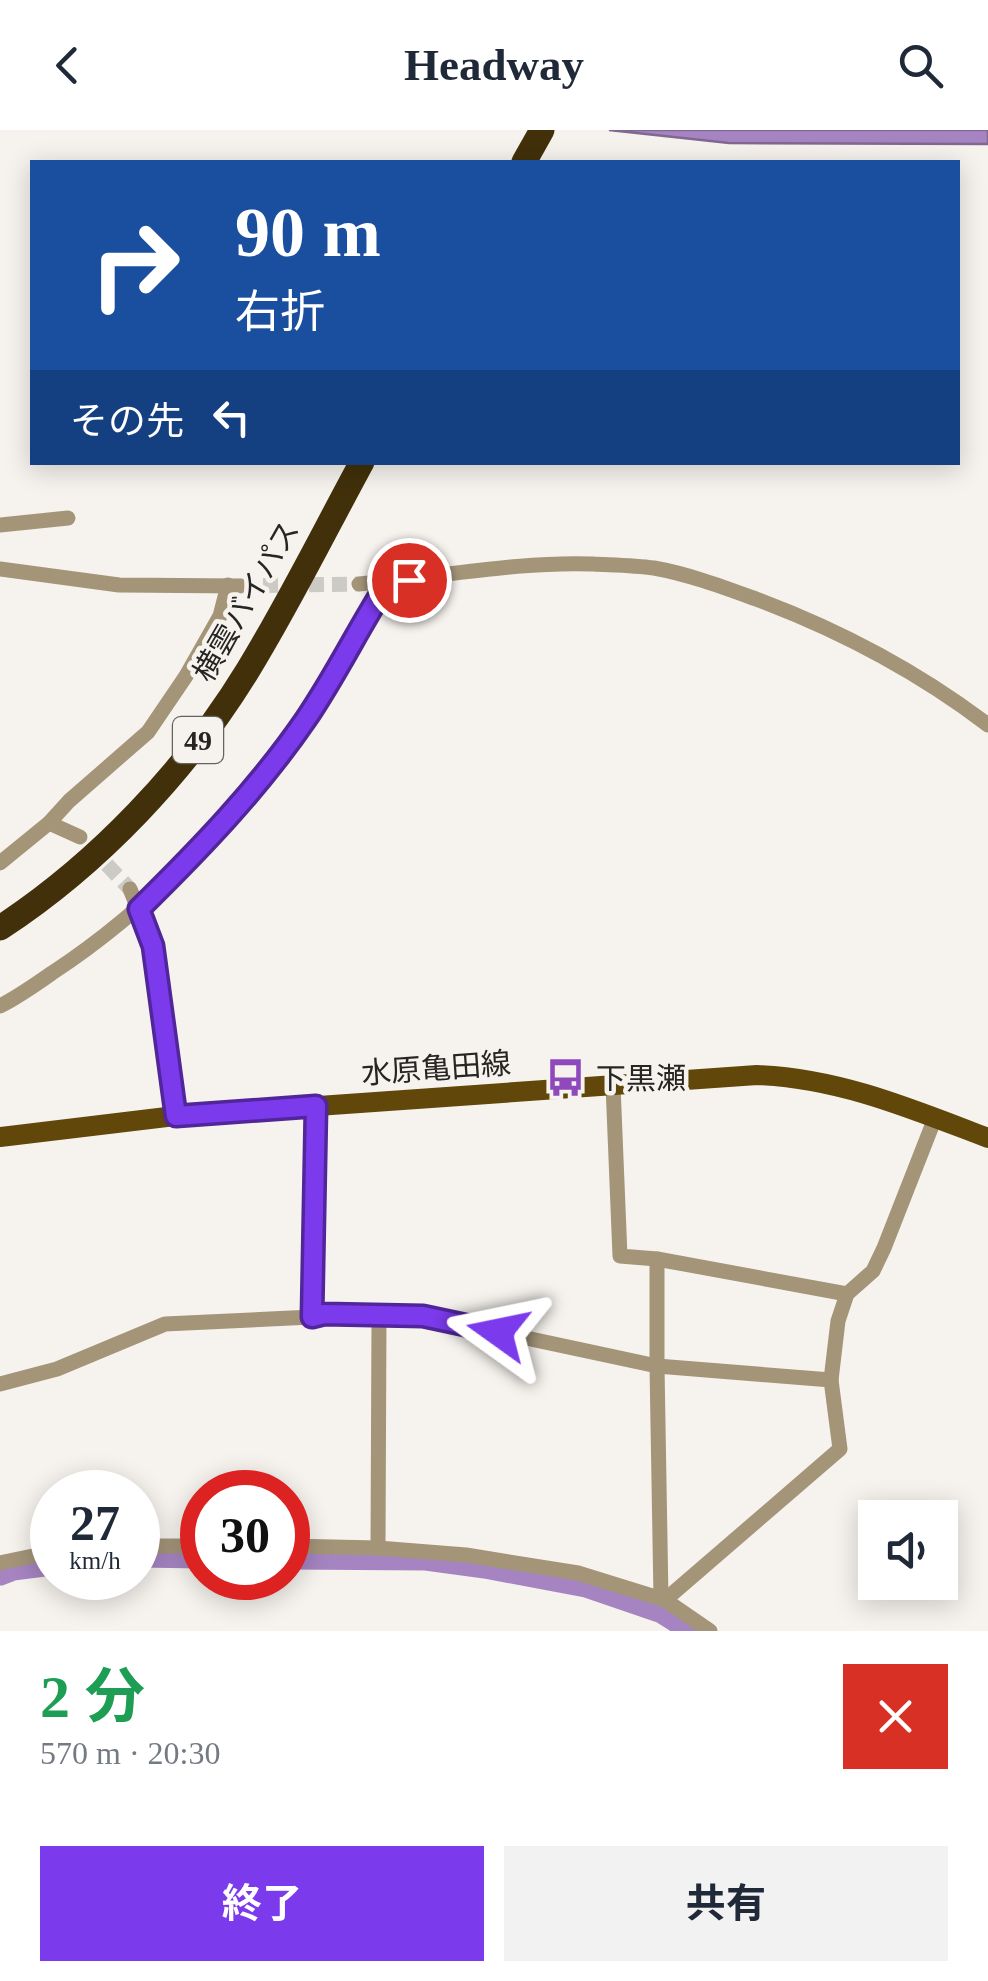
<!DOCTYPE html>
<html lang="ja">
<meta charset="utf-8">
<style>
:root{--surface:#fff;--page:#f2f2f3;--text:#1f2937;--muted:#747a83;--accent:#7c3aed}
body{margin:0;font-family:"Times New Roman","Noto Sans JP",serif;background:var(--page);color:var(--text);height:100vh;display:flex;flex-direction:column;font-size:38px;white-space:nowrap}
*{box-sizing:border-box;margin:0}
p{font-size:32px;color:var(--muted)}
.icon{flex:none;width:55px;height:55px;fill:none;stroke:currentColor;stroke-width:2;stroke-linecap:round;stroke-linejoin:round}
.map{position:relative;height:1501px;overflow:hidden}
.panel{display:flex;flex-direction:column;background:var(--surface);flex:1}
.panel>*{flex:none}
.guide{position:absolute;left:30px;top:30px;width:930px;height:305px;border-radius:0px;box-shadow:0 5px 25px #0003;background:#1a4fa0;color:#fff;overflow:hidden}
.fabs{position:absolute;left:858px;top:1370px;display:grid;gap:20px}
.fabs a{display:grid;place-items:center;width:100px;height:100px;border-radius:0px;background:var(--surface);box-shadow:0 5px 25px #0003;font-size:50px}
.speed{position:absolute;left:30px;top:1340px;display:flex;gap:20px;font-size:50px;font-weight:700;text-align:center}
.speed>*{display:grid;place-content:center;width:130px;height:130px;border-radius:50%;background:var(--surface);box-shadow:0 5px 25px #0003;line-height:1}
.speed small{font-size:25px;font-weight:400}
.speed .limit{border:15px solid #d22;background:#fff;color:#111}
.pin{position:absolute;display:grid;place-items:center;width:85px;height:85px;color:#fff;margin:-42px;border:5px solid #fff;border-radius:50%;box-shadow:0 2px 10px #0007}
.me{position:absolute;width:110px;margin:-55px;rotate:282deg;stroke-linejoin:round;filter:drop-shadow(0 0 8px #0008)}
.turn{display:flex;align-items:center;gap:35px;height:210px;padding:0 40px;font-size:45px}
.turn .icon{width:130px;height:130px;stroke-width:2.5}
.turn b{display:block;font-size:70px;line-height:85px}
.then{display:flex;align-items:center;height:95px;padding:0 40px;background:#0003;gap:20px;font-size:38px}
.round{display:grid;place-items:center;flex:none;width:105px;height:105px;border-radius:0px;background:var(--page)}
.summary{display:flex;align-items:center;justify-content:space-between;height:170px;padding:0 40px}
h1{font-size:60px;font-weight:700;line-height:75px;color:#1e9e55}
.action{display:flex;gap:20px;margin-top:auto;padding:20px 40px}
.action a{flex:1;height:115px;border-radius:0px;background:var(--accent);color:#fff;font-size:40px;font-weight:700;line-height:115px;text-align:center}
.action a+a{background:var(--page);color:var(--text)}
header{display:flex;justify-content:space-between;align-items:center;height:130px;padding:0 40px;background:var(--surface);font-size:45px;font-weight:700}
.map>svg:first-child{display:block}
.water{fill:#a684c1;stroke:#806892;stroke-width:2.5}
.lines{fill:none;stroke-linecap:round;stroke-linejoin:round}
.river{stroke:#a684c1;stroke-width:25}
.minor-tunnel{stroke:#cccac5;stroke-width:15;stroke-dasharray:15 8;stroke-linecap:butt}
.minor{stroke:#a49579;stroke-width:15}
.major{stroke:#61470a;stroke-width:20}
.highway{stroke:#41300a;stroke-width:25}
.route-casing{stroke:#51269a;stroke-width:25}
.route{stroke:#7c3aed;stroke-width:18}
.labels{text-anchor:middle;dominant-baseline:central;stroke-width:9;stroke-linejoin:round;paint-order:stroke}
.shield{fill:#f6f3ee;stroke:#646360;stroke-width:2.5}
.shield-label{font-size:28px;font-weight:bold;fill:#262523}
.street-label{font-size:30px;fill:#262523;stroke:#f6f3ee}
.poi-label{font-size:30px;fill:#262523;stroke:#f6f3ee;text-anchor:start}
</style>
<header><svg class="icon" aria-label="back" viewBox="0 0 24 24"><path d="M15 5l-7 7 7 7"/></svg>Headway<svg class="icon" aria-label="search" viewBox="0 0 24 24"><circle cx="10" cy="10" r="6"/><path d="M15 15l6 6"/></svg></header>
<div class="map">
<svg width="988" height="1501" viewBox="0 0 988 1501">
<rect width="100%" height="100%" fill="#f6f3ee"/>
<path class="water" d="M609,0H988V14L729,13Z"/>
<g class="lines">
<g class="river">
<path d="M138,1425L202,1426"/>
<path d="M288,1427L426,1428L485,1436L586,1455L662,1481L694,1501"/>
<path d="M0,1443L13,1438L52,1433"/>
</g>
<g class="minor-tunnel">
<path d="M240,456L359,454"/>
<path d="M91,718L130,759"/>
</g>
<g class="minor">
<path d="M0,395L68,388"/>
<path d="M0,439L119,455L240,456"/>
<path d="M359,454C435,448 517,431 593,434C613,435 634,435 654,438C688,444 723,457 756,469C839,500 917,541 988,595"/>
<path d="M49,693L80,707"/>
<path d="M0,733L49,693L69,671L148,602L186,546L220,486L228,455"/>
<path d="M130,759L153,816L175,986"/>
<path d="M0,876C18,867 35,855 52,843C150,779 238,686 305,590C336,546 359,497 389,452"/>
<path d="M613,955L620,1126L657,1129L847,1164"/>
<path d="M657,1129V1236L661,1468"/>
<path d="M312,1187L316,976"/>
<path d="M0,1254L57,1239L165,1194L312,1187L324,1184L423,1186L657,1236L831,1250"/>
<path d="M138,1416H202"/>
<path d="M288,1416L378,1418L466,1425L578,1443L665,1470L710,1501"/>
<path d="M378,1418L379,1185"/>
<path d="M0,1433L52,1422"/>
<path d="M665,1470L840,1319L831,1250L838,1191L847,1164L873,1141L884,1118L935,988"/>
</g>
<path class="major" d="M0,1007L175,986L757,945C839,948 912,979 988,1008"/>
<g class="highway">
<path d="M524,32L542,0"/>
<path d="M0,798C98,734 187,640 248,540C289,473 324,402 362,332"/>
</g>
</g>
<g class="lines">
<defs>
<path id="route" d="M409,450L388,452C359,497 336,545 306,589C258,659 199,720 139,779L153,816L176,986L316,976L312,1187L324,1184L423,1186L498,1202"/>
</defs>
<use href="#route" class="route-casing"/>
<use href="#route" class="route"/>
</g>
<defs>
<symbol id="bus-bare" viewBox="-9 -9 18 18"><path d="M-5-6H5V4H4V6H2V4H-2V6H-4V4H-5ZM-3.5-4V0h7V-4ZM-3.5 1.2v1.5H-2V1.2ZM2 1.2v1.5H3.5V1.2Z" fill="#8e49bd" stroke="#f6f3ee" stroke-width="2.5" paint-order="stroke"/></symbol>
</defs>
<g fill-rule="evenodd">
<use href="#bus-bare" x="538" y="920" width="55" height="55"/>
</g>
<g class="labels">
<rect class="shield" x="173" y="587" width="50" height="46" rx="8"/>
<g class="shield-label">
<text x="198" y="610">49</text>
</g>
<g class="street-label">
<text transform="translate(246 471) rotate(-60)">横雲バイパス</text>
<text transform="translate(436 938) rotate(-4)">水原亀田線</text>
</g>
<g class="poi-label">
<text x="596" y="948">下黒瀬</text>
</g>
</g>
</svg>
<div class="fabs">
<a><svg class="icon" aria-label="sound" viewBox="0 0 24 24"><path d="M4 9h4l5-4v14l-5-4H4zM17 9q2 3 0 6"/></svg></a>
</div>
<div class="speed"><div>27<small>km/h</small></div><div class="limit">30</div></div>
<div class="pin" style="left:409px;top:450px;background:#d93025"><svg class="icon" aria-label="arrive" viewBox="0 0 24 24"><path d="M6 21V4h12l-3 4 3 4H6"/></svg></div>
<svg class="me" style="left:498px;top:1202px" viewBox="-20 -20 40 40"><path d="M0-17L14 15 0 8-14 15z" fill="#7c3aed" stroke="#fff" stroke-width="4"/></svg>
<div class="guide">
<div class="turn"><svg class="icon" aria-label="right" viewBox="0 0 24 24"><path d="M7 20v-9h11M14 6l5 5-5 5"/></svg><div><b>90 m</b>右折</div></div>
<div class="then">その先<svg class="icon" aria-label="left" viewBox="0 0 24 24"><path d="M17 20v-9H6M10 6l-5 5 5 5"/></svg></div>
</div>
</div>
<section class="panel">
<div class="summary"><div><h1>2 分</h1><p>570 m · 20:30</p></div><a class="round" style="background:#d93025;color:#fff"><svg class="icon" aria-label="close" viewBox="0 0 24 24"><path d="M6 6l12 12M18 6L6 18"/></svg></a></div>
<div class="action"><a>終了</a><a>共有</a></div>
</section>
